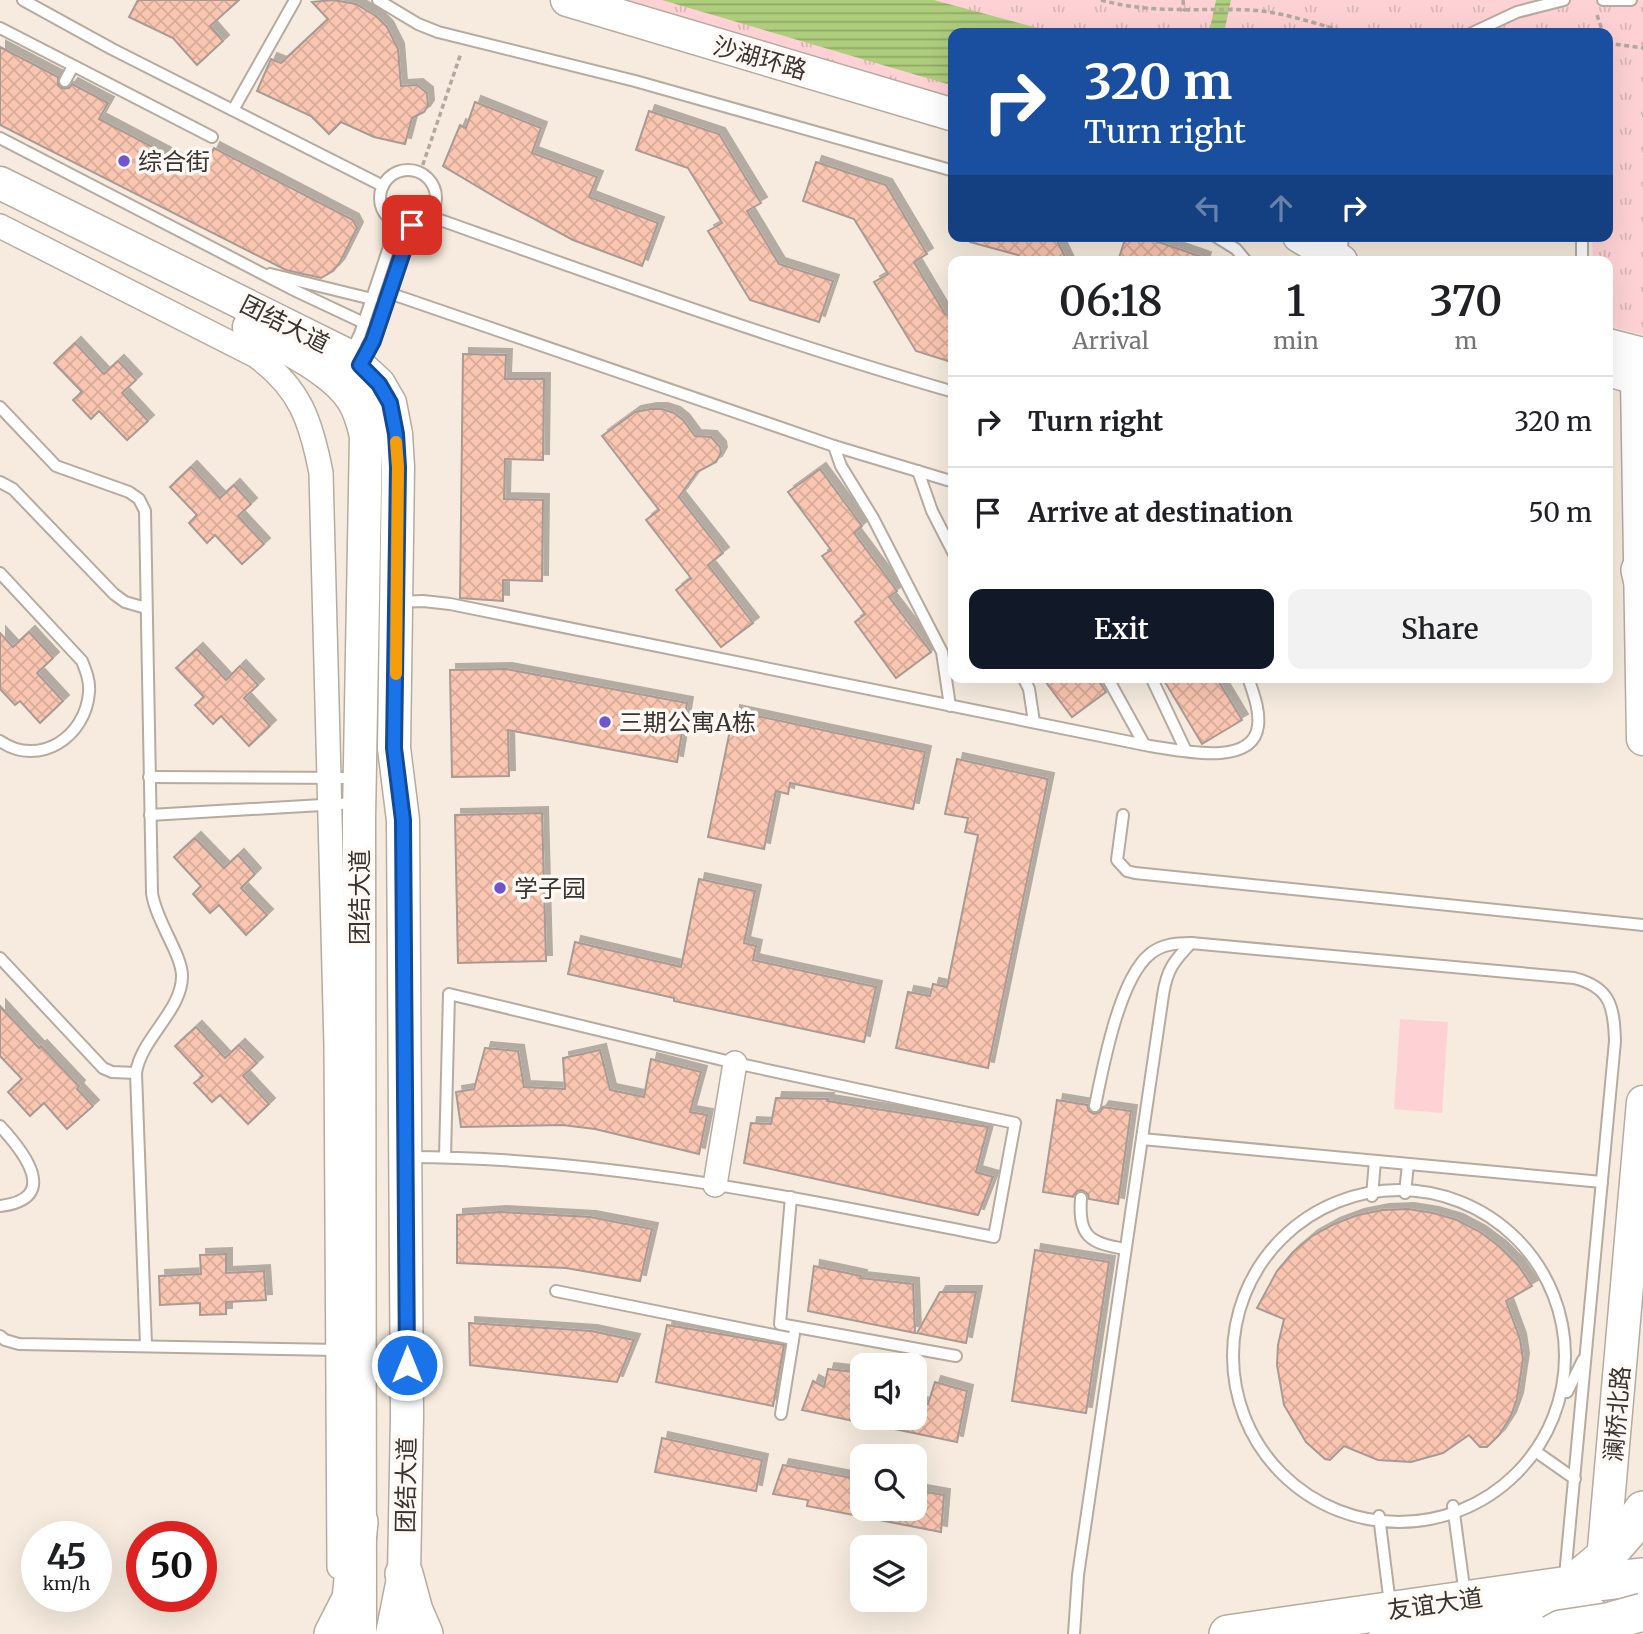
<!DOCTYPE html>
<meta charset="utf-8">
<style>
:root{--surface:#fff;--page:#f2f2f2;--text:#202124;--muted:#757577;--line:#e0e0e0;--accent:#111827}
body{margin:0;font-family:Merriweather,"Noto Sans SC",serif;background:var(--page);color:var(--text);height:100vh;display:flex;flex-direction:column;font-size:26px;white-space:nowrap}
*{box-sizing:border-box;margin:0}
p{font-size:23px;color:var(--muted)}
.icon{flex:none;width:38px;height:38px;fill:none;stroke:currentColor;stroke-width:2;stroke-linecap:round;stroke-linejoin:round}
.map{position:relative;flex:1;overflow:hidden}
.panel{position:absolute;left:948px;top:256px;width:665px;height:427px;display:flex;flex-direction:column;background:var(--surface);border-radius:14px;box-shadow:0 7px 28px #0002}
.panel>*{flex:none}
.hud{position:absolute;left:948px;top:28px;width:665px;height:214px;border-radius:14px;box-shadow:0 7px 28px #0002;background:#1a4fa0;color:#fff;overflow:hidden}
.buttons{position:absolute;left:850px;top:1353px;display:grid;gap:14px}
.buttons a{display:grid;place-items:center;width:77px;height:77px;border-radius:14px;background:var(--surface);box-shadow:0 7px 28px #0002;font-size:35px}
.speed{position:absolute;left:21px;top:1521px;display:flex;gap:14px;font-size:35px;font-weight:700;text-align:center}
.speed>*{display:grid;place-content:center;width:91px;height:91px;border-radius:50%;background:var(--surface);box-shadow:0 7px 28px #0002;line-height:1}
.speed small{font-size:18px;font-weight:400}
.speed .limit{border:10px solid #d22;background:#fff;color:#111}
.pin{position:absolute;display:grid;place-items:center;width:60px;height:60px;color:#fff;margin:-30px;border-radius:14px;box-shadow:0 4px 10px #0006}
.me{position:absolute;width:77px;margin:-38px;rotate:0deg;stroke-linejoin:round;filter:drop-shadow(0 0 5px #0008)}
.turn{display:flex;align-items:center;gap:24px;height:147px;padding:0 21px;font-size:32px}
.turn .icon{width:91px;height:91px;stroke-width:2.5}
.turn b{display:block;font-size:49px;line-height:60px}
.lanes{display:flex;align-items:center;height:66px;padding:0 21px;background:#0003;justify-content:center;gap:35px;direction:ltr}
.lanes .off{opacity:.35}
.eta{display:flex;justify-content:space-evenly;align-items:center;height:119px;text-align:center}
.eta b{font-size:42px;font-weight:600;line-height:49px}
.button{display:flex;gap:14px;margin-top:auto;padding:14px 21px}
.button a{flex:1;height:80px;border-radius:14px;background:var(--accent);color:#fff;font-size:28px;font-weight:600;line-height:80px;text-align:center}
.button a+a{background:var(--page);color:var(--text)}
ul{padding:0;list-style:none}
li{display:flex;align-items:center;gap:21px;height:91px;padding:0 21px;border-top:2px solid var(--line)}
li div{flex:1}
li b{display:block;font-size:26px}
li em{font-style:normal}
.map>svg:first-child{display:block}
.park{fill:url(#park-tufts)}
.pitch{fill:#fed2d4}
.water{fill:url(#water-rules)}
.building{fill:url(#building-cross-hatch);stroke:#aa9a94;stroke-width:2;filter:url(#shadow)}
.lines{fill:none;stroke-linecap:round;stroke-linejoin:round}
.lane-casing{stroke:#b6ab9f;stroke-width:14}
.street-casing{stroke:#b6ab9f;stroke-width:26}
.secondary-casing{stroke:#b6ab9f;stroke-width:35}
.primary-casing{stroke:#b6ab9f;stroke-width:40}
.path{stroke:#b1a89e;stroke-width:3.5;stroke-dasharray:5 3.5;stroke-linecap:butt}
.lane{stroke:#fff;stroke-width:10}
.street{stroke:#fff;stroke-width:23}
.secondary{stroke:#fff;stroke-width:32}
.primary{stroke:#fff;stroke-width:37}
.primary-bridge-casing{stroke:#b6ab9f;stroke-width:40;stroke-linecap:butt}
.primary-bridge{stroke:#fff;stroke-width:37}
.route-casing{stroke:#114b97;stroke-width:18}
.route{stroke:#1a73e8;stroke-width:12}
.slow{stroke:#f59e0b;stroke-width:12}
.poi-dot{fill:#7354cd;stroke:#fef9f4;stroke-width:2.5}
.labels{text-anchor:middle;dominant-baseline:central;stroke-width:7;stroke-linejoin:round;paint-order:stroke}
.street-label{font-size:24px;fill:#39342f;stroke:#fef9f4}
.poi-label{font-size:24px;fill:#39342f;stroke:#fef9f4;text-anchor:start}
</style>
<div class="map">
<svg width="1643" height="1634" viewBox="0 0 1643 1634">
<defs>
<pattern id="park-tufts" width="24" height="20" patternUnits="userSpaceOnUse" patternTransform="scale(1.75)"><rect width="24" height="20" fill="#fed2d4"/><path d="M3 7l-1-3M5 7V3M7 7l1-3M15 17l-1-3M17 17v-4M19 17l1-3" fill="none" stroke="#dab5b6"/></pattern>
<pattern id="water-rules" width="6" height="5" patternUnits="userSpaceOnUse" patternTransform="scale(1.75)"><rect width="6" height="5" fill="#afce7d"/><path d="M0 2.5h6" fill="none" stroke="#8fa867"/></pattern>
<pattern id="building-cross-hatch" width="8" height="8" patternUnits="userSpaceOnUse" patternTransform="scale(1.75)"><rect width="8" height="8" fill="#fbc6b1"/><path d="M0 0l8 8M0 8l8-8" fill="none" stroke="#d8ab99"/></pattern>
<filter id="shadow"><feDropShadow dx="6" dy="-6" stdDeviation="0" flood-color="#0004"/></filter>
</defs>
<rect width="100%" height="100%" fill="#f6ebde"/>
<path class="park" d="M613,0H1643V335L1608,326V261H1593L1592,236H1608V33H954V102Z"/>
<path class="pitch" d="M1400,1019L1448,1022L1442,1113L1394,1109Z"/>
<g class="water">
<path d="M662,0H934L1056,33H954V86Z"/>
<path d="M1216,0H1231L1224,33H1209Z"/>
</g>
<g class="building">
<path d="M138,0H239L210,26L223,41L197,65L173,38L129,17Z"/>
<path d="M333,0L356,4L376,16L387,27L398,49L401,86L417,85L427,93L428,106L424,112L412,118L405,144L374,137L341,122L329,134L311,116L257,91L271,59L281,63L328,19L312,2Z"/>
<path d="M0,47L58,77V85L62,88H69L72,84L108,103L99,119L202,173L214,148L353,220L357,228L339,264L333,271L321,278L286,270L0,125Z"/>
<path d="M475,102L541,128L532,153L597,177L589,197L658,223L642,266L573,240L512,207L443,166L460,125L466,128Z"/>
<path d="M649,111L719,134L761,203L747,211L779,264L833,281L819,322L750,300L708,231L722,223L688,168L636,150Z"/>
<path d="M816,162L886,185L927,254L914,262L945,314L954,317V363L916,351L874,282L888,274L854,219L803,201Z"/>
<path d="M971,236H1055L1067,261H1021L1018,255L970,242Z"/>
<path d="M1126,236H1141L1205,258L1204,261H1118Z"/>
<path d="M75,343L104,374L118,361L136,380L122,393L148,421L127,440L99,411L91,419L73,400L82,392L54,363Z"/>
<path d="M463,354L506,355L505,379H544L543,460L505,459L504,499L543,500L542,581L503,580V601L460,598Z"/>
<path d="M651,409H662L674,413L683,420L695,436L711,437L720,447L721,453L716,462L697,472L679,497L723,553L708,565L753,623L721,647L676,590L691,578L646,520L659,510L602,436L635,412Z"/>
<path d="M191,467L220,498L234,485L251,504L238,516L264,544L242,564L215,535L207,543L189,523L197,515L170,487Z"/>
<path d="M820,469L862,526L854,533L897,591L889,597L931,652L896,678L855,622L865,614L822,556L831,550L788,492Z"/>
<path d="M29,632L53,658L37,673L63,701L40,723L20,701L15,705L0,689V633L13,647Z"/>
<path d="M197,649L226,680L240,666L258,685L244,698L270,726L249,746L221,716L213,724L195,705L204,697L176,668Z"/>
<path d="M506,669L687,703L677,762L508,730L509,776L452,777L450,670Z"/>
<path d="M1042,677H1096L1106,692L1072,717Z"/>
<path d="M1162,677H1216L1242,720L1202,744Z"/>
<path d="M734,711L925,752L913,809L790,783L788,794L776,791L764,849L708,837Z"/>
<path d="M957,759L1048,779L988,1068L896,1048L908,992L930,996L933,984L947,987L978,835L965,832L968,818L945,814Z"/>
<path d="M542,813L546,961L458,963L455,815Z"/>
<path d="M195,838L224,868L238,855L255,874L241,888L267,915L246,935L219,905L210,913L193,894L201,886L174,857Z"/>
<path d="M699,879L755,891L744,943L756,946L753,960L876,987L864,1042L674,1001V998L568,974L575,942L681,967Z"/>
<path d="M0,1006L39,1048L41,1046L79,1086L77,1089L93,1106L67,1129L44,1103L30,1116L8,1092L22,1079L0,1056Z"/>
<path d="M196,1027L225,1058L239,1045L257,1063L243,1076L269,1104L248,1124L220,1095L212,1102L194,1083L203,1076L175,1046Z"/>
<path d="M485,1048L518,1051L524,1087L565,1089L563,1058L600,1050L610,1090L644,1097L651,1059L701,1072L690,1112L707,1115L699,1154L595,1129L562,1125L461,1127L456,1092L474,1089Z"/>
<path d="M776,1098L828,1099L827,1101L988,1127L976,1172L993,1177L978,1215L744,1163L751,1123L771,1124Z"/>
<path d="M1057,1100L1087,1105L1089,1111L1094,1114L1100,1112L1103,1107L1131,1111L1118,1204L1089,1199L1088,1194L1082,1190L1077,1191L1073,1197L1043,1192Z"/>
<path d="M1408,1209L1433,1213L1457,1220L1480,1232L1500,1247L1518,1265L1532,1286L1506,1301L1520,1339L1523,1359L1517,1399L1510,1418L1499,1435L1487,1447H1480L1469,1435L1443,1453L1411,1462L1378,1460L1344,1446L1330,1460L1325,1459L1306,1442L1284,1405L1277,1365L1278,1345L1284,1319L1257,1308L1277,1271L1293,1252L1312,1236L1334,1224L1358,1215L1383,1210Z"/>
<path d="M500,1212L590,1217L652,1229L640,1281L566,1268L457,1263V1215Z"/>
<path d="M1035,1250L1109,1262L1086,1413L1012,1401Z"/>
<path d="M226,1254V1273L264,1271L266,1300L226,1302V1314L200,1315V1303L160,1305L159,1276L201,1274L200,1255Z"/>
<path d="M814,1266L861,1276L860,1278L913,1284L915,1333L808,1311Z"/>
<path d="M940,1292H976L966,1343L917,1333Z"/>
<path d="M469,1323L591,1331L634,1340L617,1382L470,1365Z"/>
<path d="M667,1325L784,1345L773,1406L656,1382Z"/>
<path d="M828,1369L863,1373L857,1392L863,1393V1423L802,1410L813,1381L824,1387Z"/>
<path d="M935,1382L967,1391L957,1442L875,1425V1418H915V1403L928,1404Z"/>
<path d="M662,1438L762,1460L756,1491L655,1472Z"/>
<path d="M783,1465L863,1480V1508H915V1490L944,1495L941,1532L807,1506L808,1500L773,1494Z"/>
</g>
<g class="lines">
<defs>
<g id="lane">
<path d="M23,0L112,49L383,186"/>
<path d="M378,0L418,24L438,32L635,81L954,171"/>
<path d="M1603,0H1631"/>
<path d="M0,28L212,137"/>
<path d="M1472,33L1517,12L1564,0"/>
<path d="M65,81L73,66"/>
<path d="M233,110L295,0"/>
<path d="M0,138L298,292L364,323"/>
<circle cx="408" cy="198" r="28"/>
<path d="M429,216C603,278 776,341 954,392"/>
<path d="M1215,236L1236,249L1246,261"/>
<path d="M1341,258L1343,236"/>
<path d="M1582,261V236"/>
<path d="M270,274L372,299"/>
<path d="M389,293L834,446L954,482"/>
<path d="M351,352L360,334L397,223"/>
<path d="M361,362L373,341L412,225"/>
<path d="M0,407L56,466L129,492L139,499L145,511L152,893C156,921 181,953 182,975C183,1010 141,1038 136,1073L146,1345"/>
<path d="M834,446L841,466L873,518L942,652L950,706"/>
<path d="M918,471L932,511L954,554"/>
<path d="M0,482L13,489L114,594L125,602L146,608"/>
<path d="M0,573L82,661C86,671 90,681 89,692C86,737 39,768 0,741"/>
<path d="M397,602L423,601L450,604L1150,746C1178,750 1253,768 1258,726C1260,709 1253,693 1248,677"/>
<path d="M1023,677L1029,689L1034,722"/>
<path d="M1107,677L1144,744"/>
<path d="M1151,677L1186,751"/>
<path d="M149,777L357,778"/>
<path d="M150,815L356,803"/>
<path d="M1123,815L1117,860L1127,871L1135,873L1643,925"/>
<path d="M0,958L103,1068L112,1072L136,1073"/>
<path d="M1095,1106C1103,1067 1119,979 1150,954C1162,944 1177,943 1191,943L1574,978C1610,987 1614,1006 1615,1041L1565,1576"/>
<path d="M0,1126C24,1152 61,1199 0,1206"/>
<path d="M1142,1139L1602,1182"/>
<path d="M408,1157C606,1157 800,1199 994,1237L1015,1123L735,1063L449,994L445,1157"/>
<circle cx="1399" cy="1356" r="166"/>
<path d="M1405,1193L1408,1164"/>
<path d="M1372,1196L1375,1161"/>
<path d="M791,1197L780,1324L956,1356"/>
<path d="M1081,1198C1078,1237 1090,1243 1125,1249"/>
<path d="M556,1291L793,1339"/>
<path d="M0,1336L5,1340L19,1344L338,1350"/>
<path d="M1567,1392L1583,1360"/>
<path d="M781,1414L794,1334"/>
<path d="M1535,1451L1575,1479"/>
<path d="M1453,1506L1465,1595"/>
<path d="M1379,1516L1390,1604"/>
<path d="M1074,1634L1078,1575L1163,995C1167,969 1174,961 1191,943"/>
</g>
<g id="street">
<path d="M0,226L256,356C300,388 311,421 321,473L336,1046L339,1567"/>
<path d="M715,1185L735,1063"/>
</g>
<g id="secondary">
<path d="M567,0L954,115"/>
<path d="M0,183L349,356L379,384L390,403L396,434L398,467L394,748L403,820L407,1417L404,1574L392,1634"/>
<path d="M1299,236L1341,261"/>
<path d="M249,327C281,346 333,368 353,400C360,411 363,423 366,436L359,817L360,1634"/>
<path d="M1608,345L1643,354"/>
<path d="M1608,370L1643,380"/>
<path d="M1637,379L1643,739"/>
<path d="M1603,1560L1643,1102"/>
</g>
<g id="primary">
<path d="M1640,570L1643,583"/>
<path d="M404,1574L414,1611L424,1634"/>
<path d="M1569,1585C1600,1564 1623,1541 1643,1510"/>
<path d="M333,1634L351,1599L359,1522"/>
<path d="M1228,1634L1569,1585L1643,1577"/>
<path d="M1388,1634L1590,1615"/>
</g>
</defs>
<use href="#lane" class="lane-casing"/>
<use href="#street" class="street-casing"/>
<use href="#secondary" class="secondary-casing"/>
<use href="#primary" class="primary-casing"/>
<g class="path">
<path d="M1101,0C1151,14 1200,8 1251,10C1284,12 1319,25 1351,33"/>
<path d="M1183,0L1184,11"/>
<path d="M1597,15L1603,33"/>
<path d="M1608,41L1614,44L1643,48"/>
<path d="M420,173L461,53"/>
</g>
<use href="#lane" class="lane"/>
<use href="#street" class="street"/>
<use href="#secondary" class="secondary"/>
<use href="#primary" class="primary"/>
<defs>
<path id="primary-bridge" d="M1552,1634L1561,1629L1607,1622L1643,1612"/>
</defs>
<use href="#primary-bridge" class="primary-bridge-casing"/>
<use href="#primary-bridge" class="primary-bridge"/>
</g>
<g class="lines">
<defs>
<path id="route" d="M407,1365L403,820L394,748L398,467L396,434L390,403L379,384L360,365L373,341L412,225"/>
</defs>
<use href="#route" class="route-casing"/>
<use href="#route" class="route"/>
<path class="slow" d="M396,674L398,467L396,442"/>
</g>
<g class="poi-dot">
<circle cx="124" cy="161" r="7"/>
<circle cx="605" cy="722" r="7"/>
<circle cx="500" cy="888" r="7"/>
</g>
<g class="labels">
<g class="street-label">
<text transform="translate(760 58) rotate(16)">沙湖环路</text>
<text transform="translate(285 324) rotate(27)">团结大道</text>
<text transform="translate(359 897) rotate(-90)">团结大道</text>
<text transform="translate(1617 1414) rotate(-85)">澜桥北路</text>
<text transform="translate(406 1485) rotate(-89)">团结大道</text>
<text transform="translate(1435 1604) rotate(-8)">友谊大道</text>
</g>
<g class="poi-label">
<text x="138" y="161">综合街</text>
<text x="619" y="722">三期公寓A栋</text>
<text x="514" y="888">学子园</text>
</g>
</g>
</svg>
<div class="buttons">
<a><svg class="icon" aria-label="sound" viewBox="0 0 24 24"><path d="M4 9h4l5-4v14l-5-4H4zM17 9q2 3 0 6"/></svg></a>
<a><svg class="icon" aria-label="search" viewBox="0 0 24 24"><circle cx="10" cy="10" r="6"/><path d="M15 15l6 6"/></svg></a>
<a><svg class="icon" aria-label="layers" viewBox="0 0 24 24"><path d="M12 4l9 5-9 5-9-5zM3 14l9 5 9-5"/></svg></a>
</div>
<div class="speed"><div>45<small>km/h</small></div><div class="limit">50</div></div>
<div class="pin" style="left:412px;top:225px;background:#d93025"><svg class="icon" aria-label="arrive" viewBox="0 0 24 24"><path d="M6 21V4h12l-3 4 3 4H6"/></svg></div>
<svg class="me" style="left:407px;top:1365px" viewBox="-20 -20 40 40"><circle r="17" fill="#1a73e8" stroke="#fff" stroke-width="3"/><path d="M0-11L8 9 0 5-8 9z" fill="#fff"/></svg>
<div class="hud">
<div class="turn"><svg class="icon" aria-label="right" viewBox="0 0 24 24"><path d="M7 20v-9h11M14 6l5 5-5 5"/></svg><div><b>320 m</b>Turn right</div></div>
<div class="lanes"><svg class="icon off" aria-label="left" viewBox="0 0 24 24"><path d="M17 20v-9H6M10 6l-5 5 5 5"/></svg><svg class="icon off" aria-label="ahead" viewBox="0 0 24 24"><path d="M12 20V5M6 11l6-6 6 6"/></svg><svg class="icon" aria-label="right" viewBox="0 0 24 24"><path d="M7 20v-9h11M14 6l5 5-5 5"/></svg></div>
</div>
<section class="panel">
<div class="eta">
<div><b>06:18</b><p>Arrival</p></div>
<div><b>1</b><p>min</p></div>
<div><b>370</b><p>m</p></div>
</div>
<ul>
<li><svg class="icon" aria-label="right" viewBox="0 0 24 24"><path d="M7 20v-9h11M14 6l5 5-5 5"/></svg><div><b>Turn right</b></div><em>320 m</em></li>
<li><svg class="icon" aria-label="arrive" viewBox="0 0 24 24"><path d="M6 21V4h12l-3 4 3 4H6"/></svg><div><b>Arrive at destination</b></div><em>50 m</em></li>
</ul>
<div class="button"><a>Exit</a><a>Share</a></div>
</section>
</div>
